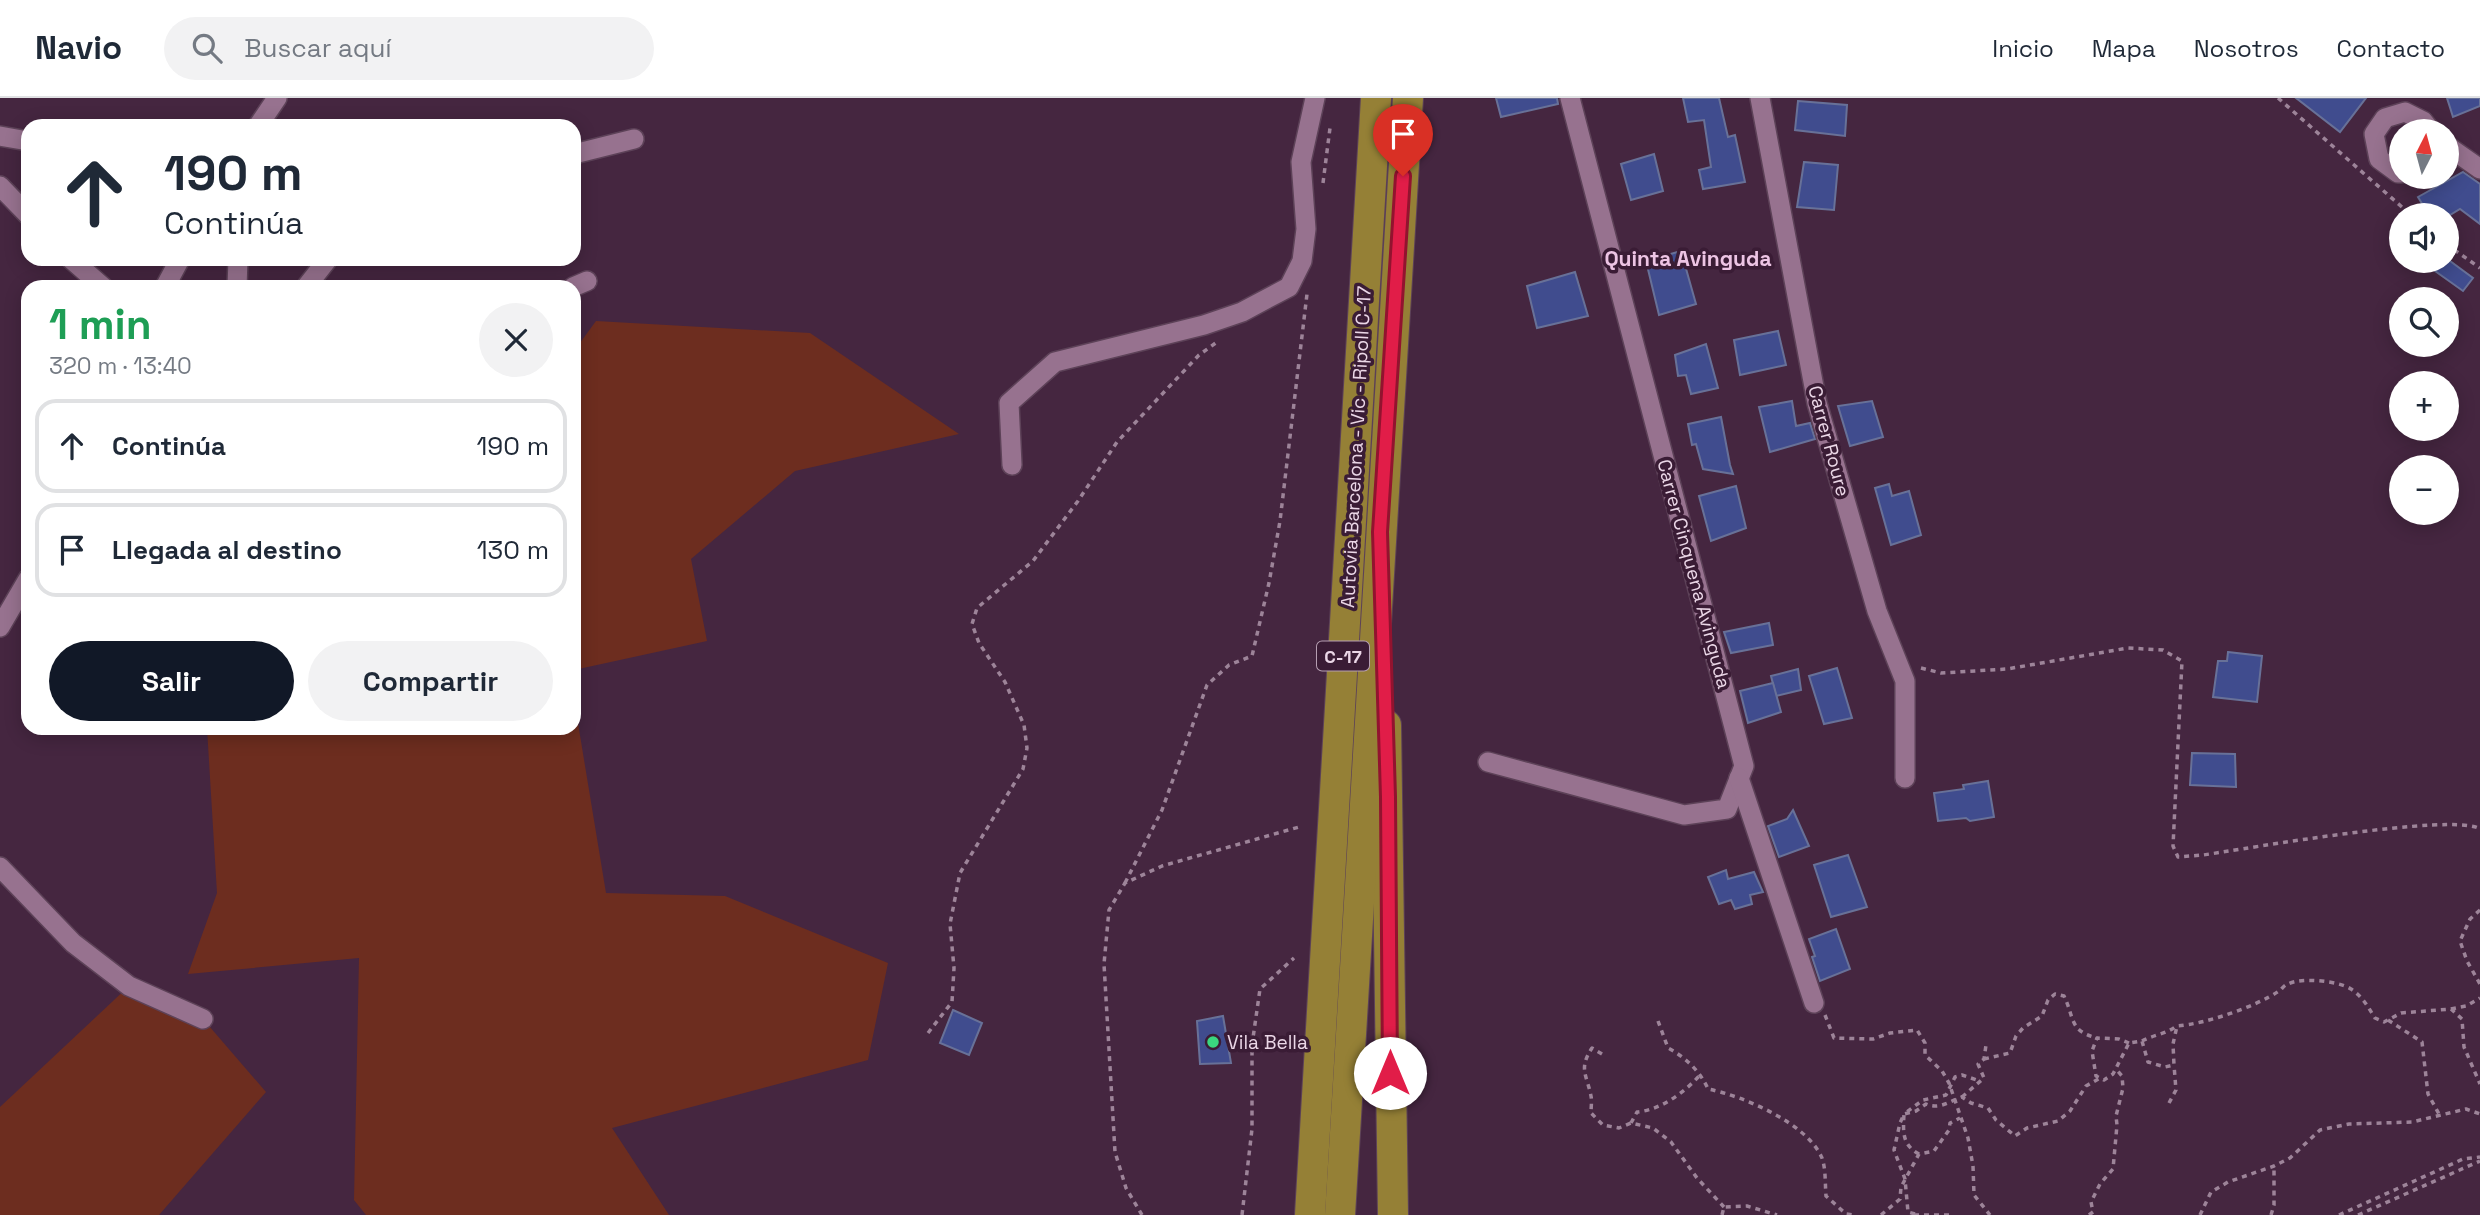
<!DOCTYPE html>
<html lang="es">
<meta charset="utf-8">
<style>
:root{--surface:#fff;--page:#f2f2f3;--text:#1f2937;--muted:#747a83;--line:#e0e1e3;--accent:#111827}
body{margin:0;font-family:"Space Grotesk",sans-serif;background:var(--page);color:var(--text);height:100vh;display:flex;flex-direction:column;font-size:26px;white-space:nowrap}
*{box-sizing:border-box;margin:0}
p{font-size:23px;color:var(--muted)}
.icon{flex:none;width:38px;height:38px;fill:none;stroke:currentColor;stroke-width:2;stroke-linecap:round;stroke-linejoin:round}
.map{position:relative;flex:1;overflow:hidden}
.sheet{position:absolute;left:21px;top:182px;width:560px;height:455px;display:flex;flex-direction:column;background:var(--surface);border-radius:21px;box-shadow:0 4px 18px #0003}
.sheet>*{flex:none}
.top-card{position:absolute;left:21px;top:21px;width:560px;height:147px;border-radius:21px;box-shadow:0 4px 18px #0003;background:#fff;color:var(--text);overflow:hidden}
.needle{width:46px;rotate:6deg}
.fabs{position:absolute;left:2389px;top:21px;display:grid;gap:14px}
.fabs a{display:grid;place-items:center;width:70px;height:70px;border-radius:50%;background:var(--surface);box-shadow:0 4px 18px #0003;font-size:35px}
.pin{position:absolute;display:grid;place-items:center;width:60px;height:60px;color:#fff;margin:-72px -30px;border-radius:50% 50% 50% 0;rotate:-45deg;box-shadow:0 0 7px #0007}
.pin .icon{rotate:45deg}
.me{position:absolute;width:77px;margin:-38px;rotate:0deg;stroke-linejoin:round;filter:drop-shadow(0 0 5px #0008)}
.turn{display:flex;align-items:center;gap:24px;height:147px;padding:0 28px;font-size:32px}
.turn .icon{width:91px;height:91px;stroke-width:2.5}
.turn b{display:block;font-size:49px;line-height:60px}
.round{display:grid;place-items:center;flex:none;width:74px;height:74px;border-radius:37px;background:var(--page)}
.head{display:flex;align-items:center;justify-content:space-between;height:119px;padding:0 28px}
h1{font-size:42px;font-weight:700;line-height:52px;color:#1e9e55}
.cta{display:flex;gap:14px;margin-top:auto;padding:14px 28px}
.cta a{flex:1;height:80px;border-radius:42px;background:var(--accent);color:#fff;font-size:28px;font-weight:700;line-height:80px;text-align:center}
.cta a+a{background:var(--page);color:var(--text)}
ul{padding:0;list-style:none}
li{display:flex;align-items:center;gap:21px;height:94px;margin:0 14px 10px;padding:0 14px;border:4px solid var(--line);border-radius:21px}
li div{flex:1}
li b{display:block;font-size:26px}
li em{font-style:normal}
header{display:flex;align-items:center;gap:42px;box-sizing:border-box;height:98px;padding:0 35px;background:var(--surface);border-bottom:2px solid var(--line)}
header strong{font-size:33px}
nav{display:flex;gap:38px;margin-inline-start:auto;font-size:24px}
.search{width:490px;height:63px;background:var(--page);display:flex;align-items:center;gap:18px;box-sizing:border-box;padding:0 24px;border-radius:38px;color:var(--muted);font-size:26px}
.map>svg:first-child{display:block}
.green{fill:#6d2d1f}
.building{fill:#404c8e;stroke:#687198;stroke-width:2}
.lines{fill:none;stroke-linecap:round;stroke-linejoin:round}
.minor-casing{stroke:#5d4258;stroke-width:22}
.highway-casing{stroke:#5d4258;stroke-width:32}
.path{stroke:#9d8499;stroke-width:3.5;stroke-dasharray:5 5;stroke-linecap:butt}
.minor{stroke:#97728f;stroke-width:19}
.highway{stroke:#958036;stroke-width:30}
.route-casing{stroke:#92132f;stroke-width:18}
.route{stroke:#e11d48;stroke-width:12}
.poi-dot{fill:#3ad77f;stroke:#3a1c35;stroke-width:2.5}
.labels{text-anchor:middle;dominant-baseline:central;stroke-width:7;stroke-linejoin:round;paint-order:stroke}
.shield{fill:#3a1c35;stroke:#b69fb2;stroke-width:2}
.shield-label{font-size:18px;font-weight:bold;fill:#ebd7e7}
.street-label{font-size:19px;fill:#ebd7e7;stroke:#3a1c35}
.poi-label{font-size:19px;fill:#ebd7e7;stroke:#3a1c35;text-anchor:start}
.neighbourhood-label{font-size:21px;font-weight:bold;fill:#edc4e4;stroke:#3a1c35}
</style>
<header>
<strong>Navio</strong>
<div class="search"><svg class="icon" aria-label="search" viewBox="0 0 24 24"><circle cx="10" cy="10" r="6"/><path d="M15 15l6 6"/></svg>Buscar aquí</div>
<nav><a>Inicio</a><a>Mapa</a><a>Nosotros</a><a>Contacto</a></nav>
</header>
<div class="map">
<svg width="2480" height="1117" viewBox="0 0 2480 1117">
<rect width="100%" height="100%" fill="#452640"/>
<g class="green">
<path d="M596,223L810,235L959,336L795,373L691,461L707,543L574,572V253Z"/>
<path d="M574,601L606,795L725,798L888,865L868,962L612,1030L669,1117H366L354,1102L359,860L188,876L217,795L207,630H574Z"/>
<path d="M129,888L203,921L266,994L159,1117H0V1009Z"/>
</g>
<g class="building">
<path d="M1496,0H1557L1558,6L1501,19Z"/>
<path d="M1683,0H1719L1728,39L1735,37L1745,84L1703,91L1699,72L1711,69L1704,22L1688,24Z"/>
<path d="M2296,0H2366L2340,34Z"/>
<path d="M2447,0H2480V8L2453,19Z"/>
<path d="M1798,3L1847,7L1845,38L1795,32Z"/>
<path d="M1654,56L1663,93L1631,102L1621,66Z"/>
<path d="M1804,64L1838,67L1834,112L1797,109Z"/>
<path d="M2463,74L2480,86V126L2460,111L2450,117H2429L2418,99Z"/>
<path d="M1681,153L1696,206L1659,217L1646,163Z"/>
<path d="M2421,163H2450L2473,180L2463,193Z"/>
<path d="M1575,174L1588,218L1537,230L1527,188Z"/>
<path d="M1778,233L1786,267L1740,277L1734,242Z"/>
<path d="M1706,246L1718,290L1691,296L1686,277L1678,278L1675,257Z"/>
<path d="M1792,303L1796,328L1810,325L1815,341L1770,354L1759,309Z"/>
<path d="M1872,303L1883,339L1850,348L1838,308Z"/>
<path d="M1721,319L1730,367L1733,376L1703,371L1696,346L1692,347L1688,326Z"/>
<path d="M1889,386L1892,398L1909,393L1921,437L1891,447L1875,390Z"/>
<path d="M1736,388L1746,430L1711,443L1699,398Z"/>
<path d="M1769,525L1773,547L1731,555L1724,534Z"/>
<path d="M2228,554L2262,558L2257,604L2213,599L2218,563H2227Z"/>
<path d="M1837,570L1852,620L1824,626L1809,578Z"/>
<path d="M1798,571L1801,592L1776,598L1771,578Z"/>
<path d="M1773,585L1781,614L1748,625L1740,593Z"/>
<path d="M2192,655L2235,656L2236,689L2190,687Z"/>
<path d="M1988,683L1994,719L1970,723L1966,720L1938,723L1934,695L1964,691L1963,687Z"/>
<path d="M1793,712L1809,748L1779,759L1768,728L1787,721Z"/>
<path d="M1848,757L1867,809L1831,819L1814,767Z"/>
<path d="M1726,772L1728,781L1754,774L1763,794L1750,797L1752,806L1735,811L1731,802L1719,806L1708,779Z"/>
<path d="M1836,831L1850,871L1820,883L1812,859L1815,858L1809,841Z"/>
<path d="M953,912L982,925L969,957L940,945Z"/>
<path d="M1223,918L1231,965L1200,966L1197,923Z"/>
</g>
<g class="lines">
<defs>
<g id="minor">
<path d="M1760,0L1817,305L1877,513L1905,583V680"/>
<path d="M258,28L277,0"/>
<path d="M0,38L28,43"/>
<path d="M2446,47L2480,71"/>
<path d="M574,56L634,41"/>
<path d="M2401,75H2398L2379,61L2374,36L2385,20L2405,14L2423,23L2431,33"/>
<path d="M0,88L28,117"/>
<path d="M71,161L103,189"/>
<path d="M165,189L180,161"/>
<path d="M237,189L238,161"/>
<path d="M306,189L328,161"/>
<path d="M573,189L587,183"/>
<path d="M1012,367L1009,305L1055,264L1204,227L1242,214L1289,189L1302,163L1306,131L1301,64L1315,0"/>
<path d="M0,529L28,481"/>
<path d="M1488,664L1684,717L1727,711L1744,668L1570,0"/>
<path d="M1739,680L1814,905"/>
<path d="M0,769L73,845L129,888L203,921"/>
</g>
<g id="highway">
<path d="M1386,627L1393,1117"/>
<path d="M1310,1117L1376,0"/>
<path d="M1340,1117L1408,0"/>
</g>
</defs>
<use href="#minor" class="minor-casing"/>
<use href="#highway" class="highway-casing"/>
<g class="path">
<path d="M2278,0L2411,117"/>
<path d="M1323,85L1330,30"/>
<path d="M2446,146L2480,170"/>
<path d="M1921,570L1941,575L2007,571L2128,550L2163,552L2182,563L2173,748L2178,759L2203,757C2245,751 2455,714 2480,731"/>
<path d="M1125,785L1162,712L1207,587L1229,567L1252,558L1269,485L1280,423L1307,196"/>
<path d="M2480,812L2470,821L2460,843L2467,863L2480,886"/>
<path d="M2451,911L2466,908L2480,900"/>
<path d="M1825,917L1834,940L1873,941L1890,935L1917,932L1925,945V957L1942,973L1949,985L1968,1040L1973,1068L1974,1097L1990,1117"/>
<path d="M2388,922L2422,944L2428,996L2439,1016"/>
<path d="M1658,923L1668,950C1685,959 1700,973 1708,991C1743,998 1807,1025 1822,1060C1826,1071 1825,1087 1826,1098L1846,1116L1853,1117"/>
<path d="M928,935L952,904L954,870L950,826L960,775L1023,671L1027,650L1024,627L1005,584L979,545L972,526L977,510L1033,463L1078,403L1117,344L1199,257L1217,244"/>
<path d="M2142,943C2153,937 2166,936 2175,929"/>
<path d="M2129,945L2119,941L2097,940L2092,953L2096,978L2104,982L2113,976L2129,945L2142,943L2148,964L2165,969L2174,967L2173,946L2177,928C2205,926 2255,909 2279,893C2282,891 2284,887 2288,886C2301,879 2339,883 2351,891C2363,899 2368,909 2375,920L2384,924L2401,915L2451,911L2462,921L2464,949L2480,986"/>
<path d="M1602,956L1592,950C1578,971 1587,977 1591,998C1592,1003 1591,1010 1591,1015L1603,1027L1619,1030L1631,1025L1653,1030L1671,1044L1697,1080L1724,1109"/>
<path d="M1984,961L2010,955L2016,938L2023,930L2042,918L2048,902L2055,896L2064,898C2075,921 2069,933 2097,940"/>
<path d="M1962,999L1984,980L1978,966L1984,961L1986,947"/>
<path d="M2169,1005L2176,992L2174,967"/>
<path d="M1631,1025L1637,1014C1661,1012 1685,994 1701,976"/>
<path d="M1919,1056C1902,1047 1903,1034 1904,1016L1923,1002L1946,997L1955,979L1962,977L1980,983"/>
<path d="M1915,1116L1908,1114L1905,1081L1894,1052L1900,1025L1904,1016L1916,1013L1926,1006C1939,1012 1950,1003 1962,999L1971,1005L1988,1010L1996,1022L2015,1038L2027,1030L2058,1023L2070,1013L2086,988L2100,980"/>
<path d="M1142,1117L1126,1090L1115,1054L1104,866L1109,812L1125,785L1162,768L1299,729"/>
<path d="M1242,1117L1252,1031V947L1260,891L1294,860"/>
<path d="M1722,1117L1724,1109L1747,1108L1777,1117"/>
<path d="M1881,1117L1900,1101L1901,1089L1919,1056L1934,1053L1949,1032L1950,1025L1960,1020"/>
<path d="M1914,1117H1953"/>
<path d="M2089,1117L2093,1114L2091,1104L2100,1086L2113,1071L2117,1027L2116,1018L2123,990L2122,978L2115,970"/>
<path d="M2200,1117L2211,1094L2228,1084L2274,1068L2290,1060L2320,1032L2349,1026L2412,1024L2466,1011L2480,1016"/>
<path d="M2271,1117L2274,1107V1068"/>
<path d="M2339,1117L2463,1061L2480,1059"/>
<path d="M2358,1117L2480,1063"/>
</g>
<use href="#minor" class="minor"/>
<use href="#highway" class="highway"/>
</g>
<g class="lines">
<defs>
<path id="route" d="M1390,975L1388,699L1380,434L1403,78"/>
</defs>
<use href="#route" class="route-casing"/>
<use href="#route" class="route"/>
</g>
<circle class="poi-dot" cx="1213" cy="944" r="7"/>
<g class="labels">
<rect class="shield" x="1317" y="543.5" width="52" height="29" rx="5"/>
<g class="shield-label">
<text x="1343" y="558">C-17</text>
</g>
<g class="street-label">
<text transform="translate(1829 343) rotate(75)">Carrer Roure</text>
<text transform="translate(1356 349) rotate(-87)">Autovia Barcelona - Vic - Ripoll C-17</text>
<text transform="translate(1694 476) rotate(75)">Carrer Cinquena Avinguda</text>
</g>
<g class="poi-label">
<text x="1227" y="944">Vila Bella</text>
</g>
<g class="neighbourhood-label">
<text x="1688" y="160">Quinta Avinguda</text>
</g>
</g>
</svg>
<div class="fabs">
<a><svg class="needle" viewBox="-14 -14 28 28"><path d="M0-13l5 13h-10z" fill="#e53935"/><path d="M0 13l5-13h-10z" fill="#747a83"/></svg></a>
<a><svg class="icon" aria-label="sound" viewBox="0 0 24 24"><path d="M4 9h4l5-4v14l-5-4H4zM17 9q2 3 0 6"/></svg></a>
<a><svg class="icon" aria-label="search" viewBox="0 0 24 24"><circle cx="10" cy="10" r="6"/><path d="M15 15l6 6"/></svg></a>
<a>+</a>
<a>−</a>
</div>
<div class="pin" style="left:1403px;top:78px;background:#d93025"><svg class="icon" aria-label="arrive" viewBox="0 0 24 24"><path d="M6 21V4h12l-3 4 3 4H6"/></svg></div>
<svg class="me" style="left:1390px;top:975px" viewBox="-20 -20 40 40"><circle r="19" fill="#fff"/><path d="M0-13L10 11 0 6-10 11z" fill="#e11d48"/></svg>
<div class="top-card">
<div class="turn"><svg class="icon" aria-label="ahead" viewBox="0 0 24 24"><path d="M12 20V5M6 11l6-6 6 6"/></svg><div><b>190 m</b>Continúa</div></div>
</div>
<section class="sheet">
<div class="head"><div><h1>1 min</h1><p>320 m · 13:40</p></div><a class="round"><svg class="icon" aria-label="close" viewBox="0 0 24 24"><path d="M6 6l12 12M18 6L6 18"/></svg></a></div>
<ul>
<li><svg class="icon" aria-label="ahead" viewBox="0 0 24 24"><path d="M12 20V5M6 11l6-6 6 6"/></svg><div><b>Continúa</b></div><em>190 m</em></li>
<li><svg class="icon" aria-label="arrive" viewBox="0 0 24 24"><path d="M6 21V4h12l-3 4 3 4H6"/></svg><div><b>Llegada al destino</b></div><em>130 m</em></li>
</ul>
<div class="cta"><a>Salir</a><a>Compartir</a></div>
</section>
</div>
